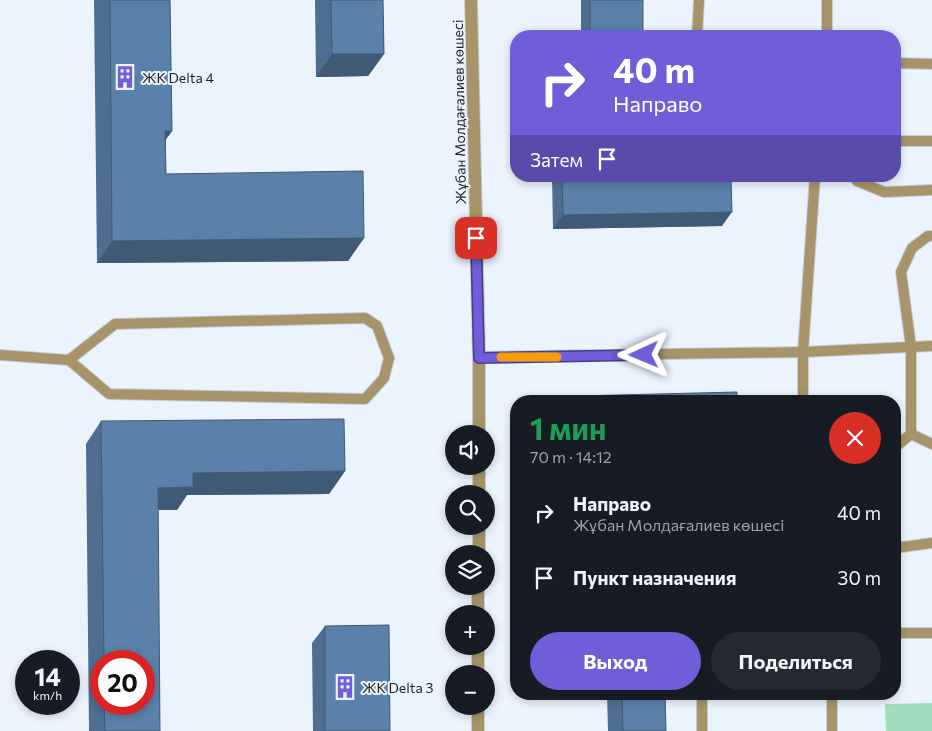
<!DOCTYPE html>
<html lang="ru">
<meta charset="utf-8">
<style>
:root{--surface:#171b24;--page:#242831;--text:#f1f3f6;--muted:#9ea1a6;--accent:#6f5ed8}
body{margin:0;font-family:Commissioner,sans-serif;background:var(--page);color:var(--text);height:100vh;display:flex;flex-direction:column;font-size:19px;white-space:nowrap}
*{box-sizing:border-box;margin:0}
p{font-size:16px;color:var(--muted)}
.icon{flex:none;width:28px;height:28px;fill:none;stroke:currentColor;stroke-width:2;stroke-linecap:round;stroke-linejoin:round}
.map{position:relative;flex:1;overflow:hidden}
.drawer{position:absolute;left:510px;top:395px;width:391px;height:305px;display:flex;flex-direction:column;background:var(--surface);border-radius:20px;box-shadow:0 2px 8px #0003}
.drawer>*{flex:none}
.top-card{position:absolute;left:510px;top:30px;width:391px;height:152px;border-radius:20px;box-shadow:0 2px 8px #0003;background:#6f5ed8;color:#fff;overflow:hidden}
.buttons{position:absolute;left:445px;top:425px;display:grid;gap:10px}
.buttons a{display:grid;place-items:center;width:50px;height:50px;border-radius:50%;background:var(--surface);box-shadow:0 2px 8px #0003;font-size:25px}
.speed{position:absolute;left:15px;top:650px;display:flex;gap:10px;font-size:25px;font-weight:700;text-align:center}
.speed>*{display:grid;place-content:center;width:65px;height:65px;border-radius:50%;background:var(--surface);box-shadow:0 2px 8px #0003;line-height:1}
.speed small{font-size:12px;font-weight:400}
.speed .limit{border:8px solid #d22;background:#fff;color:#111}
.pin{position:absolute;display:grid;place-items:center;width:42px;height:42px;color:#fff;margin:-21px;border-radius:10px;box-shadow:0 2px 8px #0006}
.me{position:absolute;width:55px;margin:-28px;rotate:269deg;stroke-linejoin:round;filter:drop-shadow(0 0 4px #0008)}
.turn{display:flex;align-items:center;gap:18px;height:105px;padding:0 20px;font-size:22px}
.turn .icon{width:65px;height:65px;stroke-width:2.5}
.turn b{display:block;font-size:35px;line-height:42px}
.then{display:flex;align-items:center;height:48px;padding:0 20px;background:#0003;gap:10px;font-size:19px}
.round{display:grid;place-items:center;flex:none;width:52px;height:52px;border-radius:26px;background:var(--page)}
.head{display:flex;align-items:center;justify-content:space-between;height:85px;padding:0 20px}
h1{font-size:30px;font-weight:700;line-height:38px;color:#1e9e55}
.cta{display:flex;gap:10px;margin-top:auto;padding:10px 20px}
.cta a{flex:1;height:58px;border-radius:30px;background:var(--accent);color:#fff;font-size:20px;font-weight:700;line-height:58px;text-align:center}
.cta a+a{background:var(--page);color:var(--text)}
ul{padding:0;list-style:none}
li{display:flex;align-items:center;gap:15px;height:65px;padding:0 20px}
li div{flex:1}
li b{display:block;font-size:19px}
li em{font-style:normal}
.map>svg:first-child{display:block}
.green{fill:#a2ddbe}
.lines{fill:none;stroke-linecap:round;stroke-linejoin:round}
.lane-casing{stroke:#c6cdd6;stroke-width:12}
.street-casing{stroke:#c6cdd6;stroke-width:14}
.lane{stroke:#a8936a;stroke-width:10}
.street{stroke:#a8936a;stroke-width:12}
.wall{fill:#4e6e91;fill-rule:evenodd}
.shaded-wall{fill:#405a76}
.building{fill:#5b80a9;stroke:#405a76}
.route-casing{stroke:#483d8c;stroke-width:12}
.route{stroke:#6f5ed8;stroke-width:9}
.slow{stroke:#f59e0b;stroke-width:9}
.labels{text-anchor:middle;dominant-baseline:central;stroke-width:4;stroke-linejoin:round;paint-order:stroke}
.poi-label{font-size:14px;fill:#1e2124;stroke:#ebf3fd;text-anchor:start}
.street-label{font-size:14px;fill:#1e2124;stroke:#ebf3fd}
</style>
<div class="map">
<svg width="932" height="731" viewBox="0 0 932 731">
<rect width="100%" height="100%" fill="#ebf3fd"/>
<path class="green" d="M932,703V731H886L885,704Z"/>
<g class="lines">
<defs>
<g id="lane">
<path d="M827,0V36"/>
<path d="M697,36L699,0"/>
<path d="M895,63L932,64"/>
<path d="M895,141H932"/>
<path d="M815,176L803,352L932,346"/>
<path d="M854,176L857,181L884,192L932,190"/>
<path d="M0,355L69,360L109,394L365,399L384,378L389,358L377,326L365,318L115,324L69,360"/>
<path d="M479,357L803,352V401"/>
<path d="M911,434L932,444"/>
<path d="M895,447L911,434V347L901,272L912,248L928,236H932"/>
<path d="M895,548L932,543"/>
<path d="M895,633H932"/>
<path d="M702,694V731"/>
<path d="M832,694V731"/>
</g>
<g id="street">
<path d="M471,0L479,357V434"/>
<path d="M479,494V466"/>
<path d="M479,554V526"/>
<path d="M478,614V586"/>
<path d="M478,674V646"/>
<path d="M478,731V706"/>
</g>
</defs>
<use href="#lane" class="lane-casing"/>
<use href="#street" class="street-casing"/>
<use href="#lane" class="lane"/>
<use href="#street" class="street"/>
</g>
<g class="wall">
<path d="M94,0H170L172,131L166,139V174L364,238L348,261L97,263Z"/>
<path d="M315,0H383L384,54L368,76L316,77Z"/>
<path d="M581,0H643L641,36H581Z"/>
<path d="M552,176H731L722,226L553,229Z"/>
<path d="M578,396L737,401H574Z"/>
<path d="M101,421L345,471L329,494L187,495L177,510H158L160,731H89L86,444ZM101,661H144V704H101Z"/>
<path d="M325,626L390,731H313L312,643Z"/>
<path d="M607,694H665L666,731H608Z"/>
</g>
<g class="shaded-wall">
<path d="M616,34H643L641,36H614Z"/>
<path d="M332,54H384L368,76L316,77Z"/>
<path d="M165,131H172L156,153Z"/>
<path d="M732,212L722,226L553,229L563,215Z"/>
<path d="M364,238L348,261L97,263L112,241Z"/>
<path d="M345,471L329,494L187,495L177,510H142L158,488L193,473Z"/>
</g>
<g class="building">
<path d="M110,0H170L172,131H165L166,174L363,171L364,238L112,241Z"/>
<path d="M331,0H383L384,54H332Z"/>
<path d="M590,0H643V34H616V36H590Z"/>
<path d="M562,176H731L732,212L563,215Z"/>
<path d="M737,392V401H578V396Z"/>
<path d="M344,419L345,471L193,473V487L158,488L160,731H105L104,704H144V661H104L101,421Z"/>
<path d="M389,625L390,731H325V626Z"/>
<path d="M622,694H665L666,731H623Z"/>
</g>
<g class="lines">
<defs>
<path id="route" d="M476,238L479,358L644,355"/>
</defs>
<use href="#route" class="route-casing"/>
<use href="#route" class="route"/>
<path class="slow" d="M501,357H557"/>
</g>
<defs>
<symbol id="building-bare" viewBox="-9 -9 18 18"><path d="M-4-6H4V6H1V3H-1V6H-4ZM-2.5-4.3h1.7v1.8h-1.7ZM.8-4.3h1.7v1.8H.8ZM-2.5-1h1.7V.8h-1.7ZM.8-1h1.7V.8H.8Z" fill="#6f5ed8" stroke="#ebf3fd" stroke-width="2.5" paint-order="stroke"/></symbol>
</defs>
<g fill-rule="evenodd">
<use href="#building-bare" x="109" y="61" width="32" height="32"/>
<use href="#building-bare" x="329" y="671" width="32" height="32"/>
</g>
<g class="labels">
<g class="poi-label">
<text x="142" y="77">ЖК Delta 4</text>
<text x="362" y="687">ЖК Delta 3</text>
</g>
<g class="street-label">
<text transform="translate(459 112) rotate(-91)">Жұбан Молдағалиев көшесі</text>
</g>
</g>
</svg>
<div class="buttons">
<a><svg class="icon" aria-label="sound" viewBox="0 0 24 24"><path d="M4 9h4l5-4v14l-5-4H4zM17 9q2 3 0 6"/></svg></a>
<a><svg class="icon" aria-label="search" viewBox="0 0 24 24"><circle cx="10" cy="10" r="6"/><path d="M15 15l6 6"/></svg></a>
<a><svg class="icon" aria-label="layers" viewBox="0 0 24 24"><path d="M12 4l9 5-9 5-9-5zM3 14l9 5 9-5"/></svg></a>
<a>+</a>
<a>−</a>
</div>
<div class="speed"><div>14<small>km/h</small></div><div class="limit">20</div></div>
<div class="pin" style="left:476px;top:238px;background:#d93025"><svg class="icon" aria-label="arrive" viewBox="0 0 24 24"><path d="M6 21V4h12l-3 4 3 4H6"/></svg></div>
<svg class="me" style="left:644px;top:355px" viewBox="-20 -20 40 40"><path d="M0-17L14 15 0 8-14 15z" fill="#6f5ed8" stroke="#fff" stroke-width="4"/></svg>
<div class="top-card">
<div class="turn"><svg class="icon" aria-label="right" viewBox="0 0 24 24"><path d="M7 20v-9h11M14 6l5 5-5 5"/></svg><div><b>40 m</b>Направо</div></div>
<div class="then">Затем<svg class="icon" aria-label="arrive" viewBox="0 0 24 24"><path d="M6 21V4h12l-3 4 3 4H6"/></svg></div>
</div>
<section class="drawer">
<div class="head"><div><h1>1 мин</h1><p>70 m · 14:12</p></div><a class="round" style="background:#d93025;color:#fff"><svg class="icon" aria-label="close" viewBox="0 0 24 24"><path d="M6 6l12 12M18 6L6 18"/></svg></a></div>
<ul>
<li><svg class="icon" aria-label="right" viewBox="0 0 24 24"><path d="M7 20v-9h11M14 6l5 5-5 5"/></svg><div><b>Направо</b><p>Жұбан Молдағалиев көшесі</p></div><em>40 m</em></li>
<li><svg class="icon" aria-label="arrive" viewBox="0 0 24 24"><path d="M6 21V4h12l-3 4 3 4H6"/></svg><div><b>Пункт назначения</b></div><em>30 m</em></li>
</ul>
<div class="cta"><a>Выход</a><a>Поделиться</a></div>
</section>
</div>
